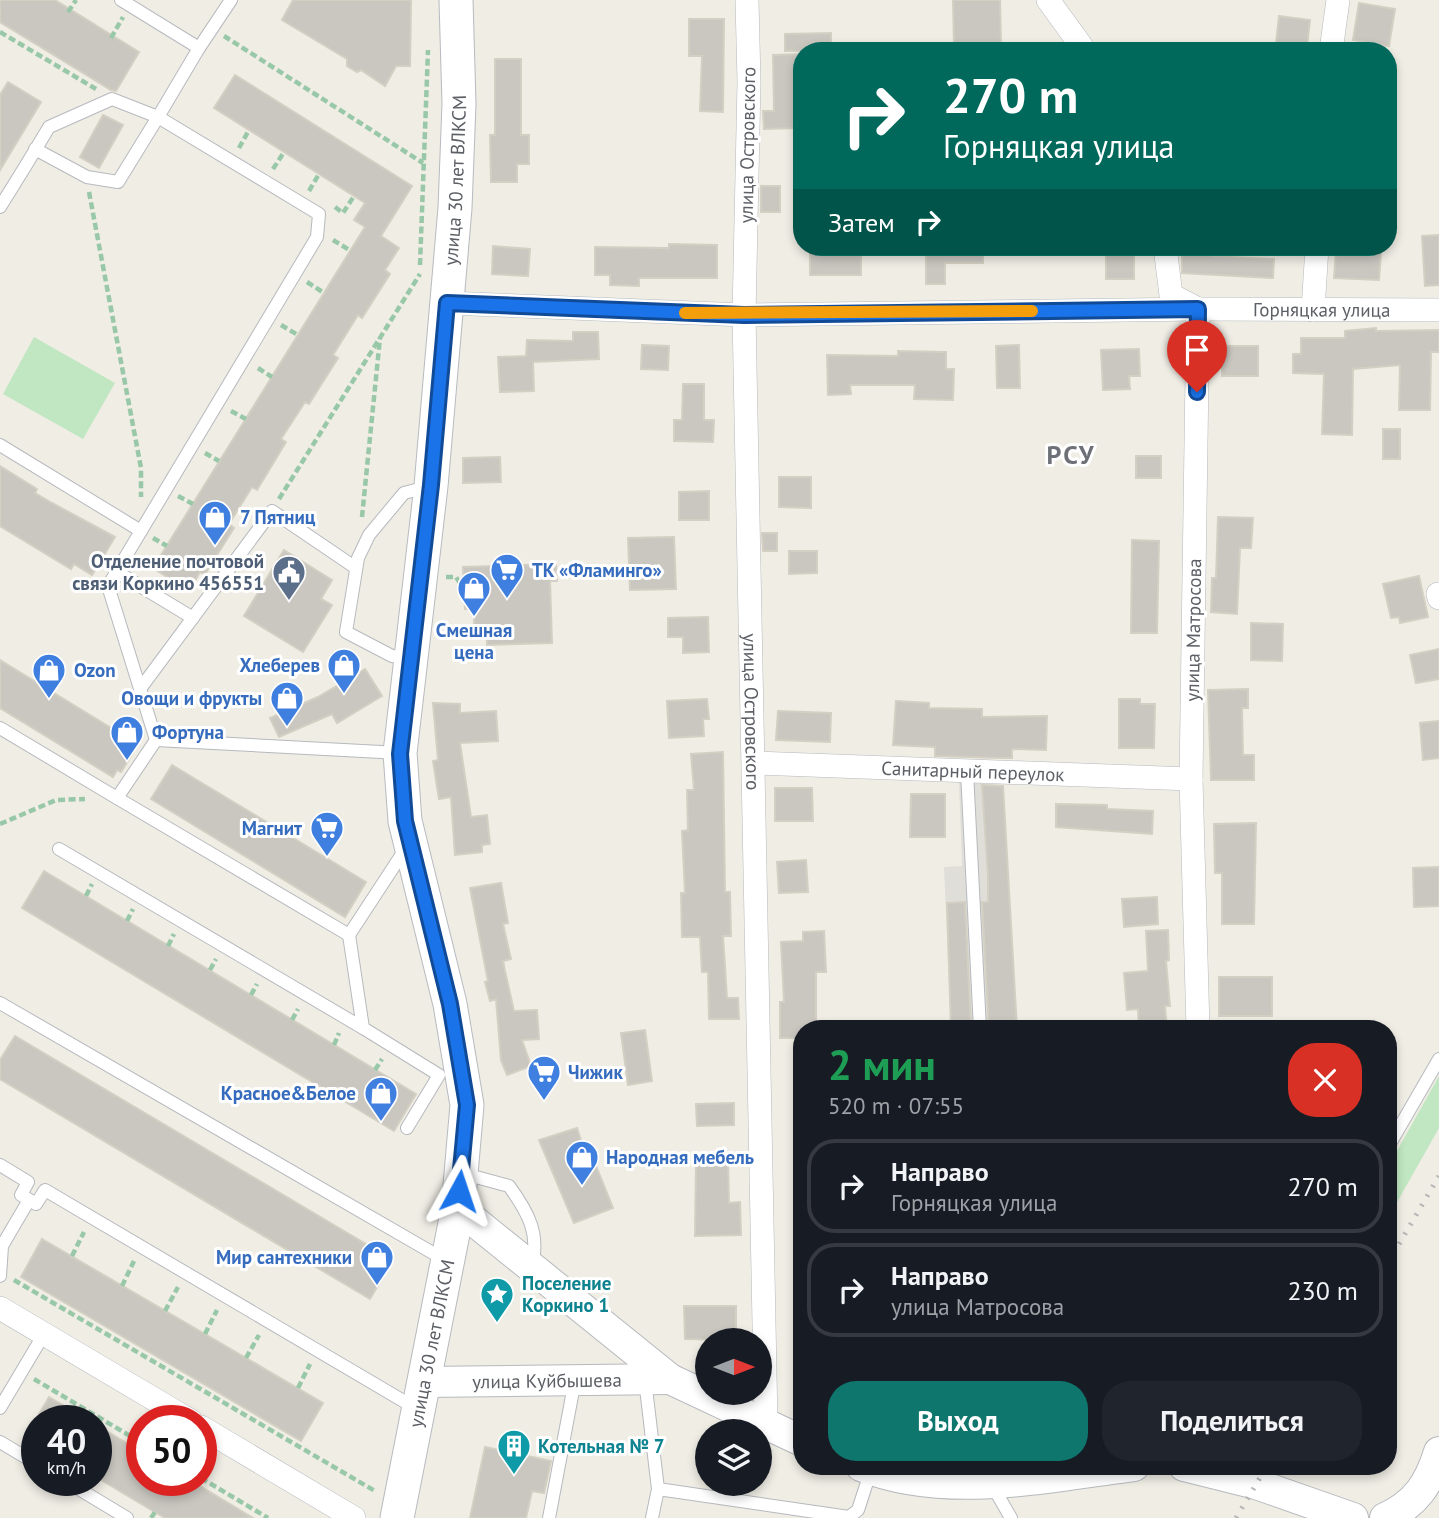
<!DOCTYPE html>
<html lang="ru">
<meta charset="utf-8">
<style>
:root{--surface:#171b24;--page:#20242c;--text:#f1f3f6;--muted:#9ea1a6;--line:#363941;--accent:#0f766e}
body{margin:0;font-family:"PT Sans",sans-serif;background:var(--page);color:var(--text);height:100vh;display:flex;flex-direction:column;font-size:26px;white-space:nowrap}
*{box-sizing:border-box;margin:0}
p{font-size:23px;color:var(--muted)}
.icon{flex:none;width:38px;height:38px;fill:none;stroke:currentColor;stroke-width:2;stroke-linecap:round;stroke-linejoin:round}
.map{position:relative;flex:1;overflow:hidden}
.details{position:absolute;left:793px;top:1020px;width:604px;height:455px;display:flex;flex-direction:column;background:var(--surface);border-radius:28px;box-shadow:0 4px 10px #0003}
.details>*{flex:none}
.guide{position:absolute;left:793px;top:42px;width:604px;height:214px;border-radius:28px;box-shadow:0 4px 10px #0003;background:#00695c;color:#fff;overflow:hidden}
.needle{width:46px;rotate:90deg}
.controls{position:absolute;left:695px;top:1328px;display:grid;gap:14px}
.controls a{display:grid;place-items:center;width:77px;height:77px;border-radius:50%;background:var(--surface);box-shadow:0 4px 10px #0003;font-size:35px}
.speed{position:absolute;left:21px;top:1405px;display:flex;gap:14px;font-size:35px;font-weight:700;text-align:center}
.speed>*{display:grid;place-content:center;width:91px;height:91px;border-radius:50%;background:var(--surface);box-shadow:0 4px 10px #0003;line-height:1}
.speed small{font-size:18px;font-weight:400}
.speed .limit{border:10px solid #d22;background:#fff;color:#111}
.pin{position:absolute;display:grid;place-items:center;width:60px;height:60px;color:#fff;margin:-72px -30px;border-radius:50% 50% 50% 0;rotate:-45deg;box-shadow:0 0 7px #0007}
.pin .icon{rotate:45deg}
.me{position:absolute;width:77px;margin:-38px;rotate:5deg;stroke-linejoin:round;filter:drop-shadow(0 0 5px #0008)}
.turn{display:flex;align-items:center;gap:24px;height:147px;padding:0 35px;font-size:32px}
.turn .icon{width:91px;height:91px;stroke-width:2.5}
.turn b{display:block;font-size:49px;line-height:60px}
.then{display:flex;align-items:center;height:66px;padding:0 35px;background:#0003;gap:14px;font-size:26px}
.round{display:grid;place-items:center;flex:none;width:74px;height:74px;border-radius:28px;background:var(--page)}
.headline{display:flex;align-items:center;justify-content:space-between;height:119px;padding:0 35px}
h1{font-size:42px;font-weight:800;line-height:52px;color:#1e9e55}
.button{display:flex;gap:14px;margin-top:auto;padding:14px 35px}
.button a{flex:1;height:80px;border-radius:28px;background:var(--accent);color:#fff;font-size:28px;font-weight:800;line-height:80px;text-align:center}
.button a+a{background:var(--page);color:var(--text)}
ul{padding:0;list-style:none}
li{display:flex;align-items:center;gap:21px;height:94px;margin:0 14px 10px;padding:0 21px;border:4px solid var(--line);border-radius:28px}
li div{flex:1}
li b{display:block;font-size:26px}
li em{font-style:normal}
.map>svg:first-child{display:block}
.industrial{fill:#e0ded8}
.green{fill:#c0e7c1}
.building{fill:#cac7c1;stroke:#d3cfc2;stroke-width:2}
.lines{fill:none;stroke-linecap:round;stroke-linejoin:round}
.service-casing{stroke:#b6b9be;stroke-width:14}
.minor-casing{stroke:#b6b9be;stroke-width:24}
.tertiary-casing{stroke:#b6b9be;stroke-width:32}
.secondary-casing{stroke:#b7bac0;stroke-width:35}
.path{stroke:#98c8a8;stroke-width:4.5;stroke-dasharray:7 3.5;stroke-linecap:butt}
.service{stroke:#fff;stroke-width:12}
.minor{stroke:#fff;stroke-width:23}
.tertiary{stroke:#fff;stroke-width:30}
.secondary{stroke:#fff;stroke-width:33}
.rail{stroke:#b5b6b6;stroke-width:5;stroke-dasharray:2 9;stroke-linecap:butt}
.route-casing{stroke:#114b97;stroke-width:18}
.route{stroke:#1a73e8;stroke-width:12}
.slow{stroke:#f59e0b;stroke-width:12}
.labels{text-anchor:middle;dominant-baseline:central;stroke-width:6;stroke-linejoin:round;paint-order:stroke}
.street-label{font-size:19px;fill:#5c5f65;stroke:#fff}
.shop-label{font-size:19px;font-weight:bold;fill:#366cbe;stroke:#fff;text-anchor:start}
.service-label{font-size:19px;font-weight:bold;fill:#4e5e75;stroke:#fff;text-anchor:end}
.culture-label{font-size:19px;font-weight:bold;fill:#0d838f;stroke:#fff;text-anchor:start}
.district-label{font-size:26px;font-weight:bold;letter-spacing:2px;fill:#6d7177;stroke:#fff}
</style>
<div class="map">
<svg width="1439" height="1518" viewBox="0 0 1439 1518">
<rect width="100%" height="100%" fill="#efede4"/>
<path class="industrial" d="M959,782L1003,785L1017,1029H951L944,867L962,866Z"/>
<g class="green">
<path d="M34,337L115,383L83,439L3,394Z"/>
<path d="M1439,1076V1128L1388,1218V1167Z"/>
</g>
<g class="building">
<path d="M0,0H55L139,52L116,91L111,90L0,22Z"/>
<path d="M293,0H411L410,66H396L385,86L361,70L357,72L347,66V59L282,20Z"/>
<path d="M953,0H1000L1001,44L954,45Z"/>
<path d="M1359,3L1395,9L1389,46L1353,40Z"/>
<path d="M1279,16L1310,20L1307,47L1276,43Z"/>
<path d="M689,19H724L723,112L700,111L702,56H689Z"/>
<path d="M831,33V51H785V34Z"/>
<path d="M802,54V88H797L795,96L796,128L764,129L763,111H774L773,55Z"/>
<path d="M495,59H521V135H529V164H517V182H491L490,135H495Z"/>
<path d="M235,75L412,186L381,236L399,248L385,270L390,274L362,318L358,315L333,355L338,358L309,404L305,402L281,439L286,442L257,490L252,487L229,524L234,528L205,574L200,572L189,591L153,568L365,227L354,220L365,203L214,108Z"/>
<path d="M8,82L41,102L0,170V95Z"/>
<path d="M103,115L123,125L99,168L80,157Z"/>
<rect x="761" y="186" width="19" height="26"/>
<path d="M1439,235V285L1425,286L1422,236Z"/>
<path d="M669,244L717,245V278H639V286L610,285V275H595V247L669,248Z"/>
<path d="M493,246L530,249L528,276L492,274Z"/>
<rect x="810" y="247" width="51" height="28"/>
<path d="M926,247H983V263H945V284H926Z"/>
<rect x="1106" y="247" width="28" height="32"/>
<path d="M1182,247H1211V256L1274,259L1273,278L1182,273Z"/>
<path d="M1336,250L1381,252L1379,280L1334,278Z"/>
<path d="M1376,328V331L1439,330V352H1431L1430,410H1399L1400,365L1353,369L1352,435L1322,434L1324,374L1293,373V354H1301V338H1345V331Z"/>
<path d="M573,332H598L599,359L533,362L534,391L500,392L498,357L526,356L527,340L573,341Z"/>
<path d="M642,345L669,346L668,370L641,369Z"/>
<path d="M1019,345L1020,388H997L996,346Z"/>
<rect x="1222" y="346" width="36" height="30"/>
<path d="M1139,349L1140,376H1129L1130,389L1103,390L1101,350Z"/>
<path d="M898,351L946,352V369H954L953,400L914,399L915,385H850L851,394L828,395L827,355L898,356Z"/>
<path d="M683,384H704V420H714L713,442L674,441V420H682Z"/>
<rect x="1383" y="429" width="17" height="30"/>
<rect x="1136" y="456" width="25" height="22"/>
<path d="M500,457L501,482L463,483V458Z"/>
<path d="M0,466L37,489L35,493L52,503L115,537L92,575L74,564L71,569L0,526Z"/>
<path d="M779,477H811V508L779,507Z"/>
<path d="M709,491V520H679V492Z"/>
<path d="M1218,517L1253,518L1251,548H1240L1237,614L1211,612L1212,578H1216Z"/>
<path d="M762,533H777V551H763Z"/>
<path d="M674,537L676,589L630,590L628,538Z"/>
<path d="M1132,540L1159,541L1157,633H1131Z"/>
<path d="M284,550L332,580L321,599L332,605L303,652L244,616Z"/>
<path d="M789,551H817V573L789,574Z"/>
<path d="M556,564L557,581H550L552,643L487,645V629L474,630V609H465L463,567Z"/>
<path d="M1419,576L1428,617L1400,623L1399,617L1391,618L1383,584Z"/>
<path d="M708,617L709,652L683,653V637H668V618Z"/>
<path d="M1251,623L1283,624L1282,661L1251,660Z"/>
<path d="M1439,649V679L1416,683L1410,655Z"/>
<path d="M0,660L134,742L128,750L133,753L121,772L117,770L113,777L0,708Z"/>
<path d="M365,669L382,696L337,723L332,714L279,737L270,718L318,697Z"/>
<path d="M1248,689V708H1242L1243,755H1254V780H1211L1208,690Z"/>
<path d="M707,699L709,719H703L704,736L669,738L667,701Z"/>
<path d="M1119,699H1140V704H1155L1154,748H1119Z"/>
<path d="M896,701L929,703V708L982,709V717L1047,716L1046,750L1012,749V758H1002L935,756V747L893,745Z"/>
<path d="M433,703L460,704V713L496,711L498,741L460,743L471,817L487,815L490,844L482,845V852L455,855L451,797L439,799L433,761L438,760Z"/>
<path d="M778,711L831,713L830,742L776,740Z"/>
<path d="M1439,721V758L1423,760L1420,723Z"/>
<path d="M723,752L725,892H730L731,936H723L727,998H738L739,1019H709L708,972H702L700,937H682L681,893H685L682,831L688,830L687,790H694L691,754Z"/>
<path d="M172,765L366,882L345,917L151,799Z"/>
<path d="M982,785L1003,786L1017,1029H989L982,902H988V876Z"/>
<path d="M775,788H812L813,821H775Z"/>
<path d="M911,794H945V837H910Z"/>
<path d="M1056,804L1107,805V809L1153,811L1152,834L1056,827Z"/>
<path d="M1256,823L1254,924H1222V873H1215L1214,824Z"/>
<path d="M806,860L808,892L779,893L777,862Z"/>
<path d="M1439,867V906L1414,907L1413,868Z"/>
<path d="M44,871L416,1094L394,1131L22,908Z"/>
<path d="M501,883L508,923L503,924L511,959L503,961L505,971L514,1011L537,1010L539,1039L522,1040L531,1066L507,1075L501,1060L496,999L490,1001L485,982L488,981L470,888Z"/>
<path d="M1157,897L1158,924L1124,927L1122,899Z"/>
<path d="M965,902L971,1029H951L947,903Z"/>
<path d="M1168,930L1169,960L1166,961L1170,1006H1165L1167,1029H1139L1138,1009L1127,1010L1124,973L1148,971L1146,931Z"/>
<path d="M824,931L826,972H816V1029H802V1038H780V1002H784L781,942L803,941V932Z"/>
<rect x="1219" y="977" width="53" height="39"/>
<path d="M645,1030L652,1081L628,1085L621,1033Z"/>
<path d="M15,1036L393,1260L370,1299L0,1079V1060Z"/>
<path d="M734,1103V1125L697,1126L696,1104Z"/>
<path d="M577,1128L585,1153L590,1151L613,1208L574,1223L539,1140Z"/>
<path d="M728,1160L729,1203L740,1202L741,1235L695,1236L696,1161Z"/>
<path d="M42,1239L323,1403L301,1441L21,1277Z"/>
<path d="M684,1306H736V1340L685,1339Z"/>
<path d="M49,1397L90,1421H35Z"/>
<path d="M96,1425L142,1452V1480H190L253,1518H165L96,1477Z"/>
<path d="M485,1447L551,1461L544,1493L532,1491L526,1518H470Z"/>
</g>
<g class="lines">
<defs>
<g id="service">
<path d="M121,0L199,48L231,0"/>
<path d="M0,207C17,180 33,154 49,127L112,99L158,117L118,182L87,177L35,149"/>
<path d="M0,445L141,531"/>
<path d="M117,572L193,618"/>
<path d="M409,658L392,656L346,632L358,558L369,535L404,493L427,487"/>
<path d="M140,689L272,511L356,568"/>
<path d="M0,728L117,798"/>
<path d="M156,740L108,586L317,237L319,214L158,117L199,48"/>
<path d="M400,753L156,740L117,798L349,935L406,848"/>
<path d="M967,772L980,1029"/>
<path d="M59,849L363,1028"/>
<path d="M349,935L363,1028L439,1075L407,1128"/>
<path d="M0,1003L445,1260"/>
<path d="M1388,1147L1439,1059"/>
<path d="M0,1165L28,1182L21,1195L36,1204L45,1190L417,1409"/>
<path d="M461,1173L509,1186C528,1212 541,1235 531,1268"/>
<path d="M0,1276L2,1246L29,1200"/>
<path d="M645,1380L658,1489L652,1518"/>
<path d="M0,1408L44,1334"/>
<path d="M0,1442L37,1464"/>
<path d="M64,1480L127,1518"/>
<path d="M992,1485L1011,1518"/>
<path d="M658,1489L849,1517L858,1510L871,1470"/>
<path d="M549,1518L575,1380"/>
</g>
<g id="minor">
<path id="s1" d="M747,0L749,82L744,315L766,1424"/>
<path d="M1048,0L1085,51"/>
<path d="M1331,51L1338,0"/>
<path d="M1165,247L1171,295L1198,309L1191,779L1198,1029"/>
<path id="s2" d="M447,303L744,315L1198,309L1439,310"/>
<path d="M1313,310L1317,247"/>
<path d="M1438,594L1439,598"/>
<path id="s3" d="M754,763L1191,779"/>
<path d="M0,1308L191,1421"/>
<path d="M201,1427L354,1518"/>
</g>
<g id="tertiary">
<path d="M458,1208L670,1379L802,1441"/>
<path id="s4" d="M425,1382L670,1379"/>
<path d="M861,1466C947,1500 1046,1477 1134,1466"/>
<path d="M1184,1466L1256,1484L1353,1518"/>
<path d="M1385,1518C1416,1504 1429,1484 1439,1452"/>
</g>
<g id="secondary">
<path id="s5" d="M397,1518L458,1208L467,1105L450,1004L405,821L400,753L431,486L455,208L459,104L456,0"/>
</g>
</defs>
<use href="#service" class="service-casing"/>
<use href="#minor" class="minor-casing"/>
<use href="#tertiary" class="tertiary-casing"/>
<use href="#secondary" class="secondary-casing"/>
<g class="path">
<path d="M68,12L76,0"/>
<path d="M0,32L96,89"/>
<path d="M224,36L423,163"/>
<path d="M111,38L123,17"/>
<path d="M239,148L249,130"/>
<path d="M273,169L284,152"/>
<path d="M309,191L319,174"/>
<path d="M89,192L141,468V497"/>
<path d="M335,207L343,213L354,196"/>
<path d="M333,240L351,251"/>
<path d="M420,265L428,50"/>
<path d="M307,282L324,293"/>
<path d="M281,325L298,335"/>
<path d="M258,368L272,377"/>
<path d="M231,411L246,419"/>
<path d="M205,453L219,461"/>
<path d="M178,496L193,504"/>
<path d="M279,499L420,274"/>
<path d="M362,517L380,338"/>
<path d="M153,538L167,546"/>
<path d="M446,577H456L464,590"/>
<path d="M0,824L56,800L85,799"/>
<path d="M86,896L92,884"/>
<path d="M127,921L133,909"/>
<path d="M168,946L174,934"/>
<path d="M210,970L216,959"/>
<path d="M251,995L257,984"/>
<path d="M292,1020L298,1009"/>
<path d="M334,1045L339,1033"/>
<path d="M375,1070L382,1059"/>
<path d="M72,1256L84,1232"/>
<path d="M14,1280L375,1491"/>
<path d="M122,1286L134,1261"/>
<path d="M165,1311L178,1287"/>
<path d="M205,1334L217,1310"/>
<path d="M246,1358L259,1335"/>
<path d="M34,1379L142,1443"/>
<path d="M298,1388L310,1364"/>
<path d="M201,1478L268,1518"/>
<path d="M151,1518L155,1512"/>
</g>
<use href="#service" class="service"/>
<use href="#minor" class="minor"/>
<use href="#tertiary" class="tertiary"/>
<use href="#secondary" class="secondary"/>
<g class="rail">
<path d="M1388,1263L1439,1176"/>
<path d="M1236,1518L1267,1466"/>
</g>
</g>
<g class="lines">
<defs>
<path id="route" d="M459,1191L467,1105L450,1004L405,821L400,754L431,485L447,303L744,315L1198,309L1197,392"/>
</defs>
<use href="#route" class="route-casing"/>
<use href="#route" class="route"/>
<path class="slow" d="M685,313L1032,311"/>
</g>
<defs>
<symbol id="shop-pin" viewBox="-11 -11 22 30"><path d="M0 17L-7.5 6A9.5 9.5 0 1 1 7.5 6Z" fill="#3f7fe0" stroke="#fff"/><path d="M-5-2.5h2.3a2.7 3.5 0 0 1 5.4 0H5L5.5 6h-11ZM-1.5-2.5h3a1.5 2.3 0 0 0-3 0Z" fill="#fff"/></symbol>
<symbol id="supermarket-pin" viewBox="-11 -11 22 30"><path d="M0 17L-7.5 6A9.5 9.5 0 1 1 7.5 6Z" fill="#3f7fe0" stroke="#fff"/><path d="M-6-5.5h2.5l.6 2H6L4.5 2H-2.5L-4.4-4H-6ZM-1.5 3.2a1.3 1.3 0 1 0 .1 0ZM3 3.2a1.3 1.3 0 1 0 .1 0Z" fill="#fff"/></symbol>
<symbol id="civic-pin" viewBox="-11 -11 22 30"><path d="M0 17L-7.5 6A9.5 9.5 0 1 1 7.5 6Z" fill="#5c6f8a" stroke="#fff"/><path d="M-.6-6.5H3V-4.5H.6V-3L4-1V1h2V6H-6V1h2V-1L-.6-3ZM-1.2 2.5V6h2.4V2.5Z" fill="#fff"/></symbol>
<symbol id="sight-pin" viewBox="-11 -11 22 30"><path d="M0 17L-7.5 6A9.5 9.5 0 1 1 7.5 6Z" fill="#0f9aa8" stroke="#fff"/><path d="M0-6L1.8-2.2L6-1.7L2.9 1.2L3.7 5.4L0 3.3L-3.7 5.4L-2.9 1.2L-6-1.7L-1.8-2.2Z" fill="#fff"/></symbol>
<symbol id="building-pin" viewBox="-11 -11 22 30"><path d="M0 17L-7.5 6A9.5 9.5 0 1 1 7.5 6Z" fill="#0f9aa8" stroke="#fff"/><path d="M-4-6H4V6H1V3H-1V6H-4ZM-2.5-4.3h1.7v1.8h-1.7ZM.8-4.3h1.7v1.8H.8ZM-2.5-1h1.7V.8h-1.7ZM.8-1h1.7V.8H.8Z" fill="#fff"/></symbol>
</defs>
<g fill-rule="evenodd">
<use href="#shop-pin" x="196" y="498" width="38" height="52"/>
<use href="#supermarket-pin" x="488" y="551" width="38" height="52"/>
<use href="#civic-pin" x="270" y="553" width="38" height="52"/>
<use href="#shop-pin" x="455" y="569" width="38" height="52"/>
<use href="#shop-pin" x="325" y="646" width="38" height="52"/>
<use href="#shop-pin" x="30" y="651" width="38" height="52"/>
<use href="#shop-pin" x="268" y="679" width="38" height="52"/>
<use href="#shop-pin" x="108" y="713" width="38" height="52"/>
<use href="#supermarket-pin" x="308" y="809" width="38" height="52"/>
<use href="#supermarket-pin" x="525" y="1053" width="38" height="52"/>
<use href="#shop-pin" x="362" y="1074" width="38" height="52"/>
<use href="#shop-pin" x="563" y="1138" width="38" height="52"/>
<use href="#shop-pin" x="358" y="1238" width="38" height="52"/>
<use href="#sight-pin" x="478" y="1275" width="38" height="52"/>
<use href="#building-pin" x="495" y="1427" width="38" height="52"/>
</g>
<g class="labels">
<g class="street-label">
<text transform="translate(747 145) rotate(-89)">улица Островского</text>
<text stroke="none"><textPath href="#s5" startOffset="1354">улица 30 лет ВЛКСМ</textPath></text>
<text stroke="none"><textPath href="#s2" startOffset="875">Горняцкая улица</textPath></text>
<text transform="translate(1193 630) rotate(-89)">улица Матросова</text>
<text stroke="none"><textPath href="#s1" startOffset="712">улица Островского</textPath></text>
<text stroke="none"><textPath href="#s3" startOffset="219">Санитарный переулок</textPath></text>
<text stroke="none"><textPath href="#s5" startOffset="178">улица 30 лет ВЛКСМ</textPath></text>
<text stroke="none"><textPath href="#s4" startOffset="122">улица Куйбышева</textPath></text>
</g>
<g class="shop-label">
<text x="240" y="517">7 Пятниц</text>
<text x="532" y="570">ТК «Фламинго»</text>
<text x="474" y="630" text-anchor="middle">Смешная<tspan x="474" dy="22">цена</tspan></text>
<text x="320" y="665" text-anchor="end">Хлеберев</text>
<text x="74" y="670">Ozon</text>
<text x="262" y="698" text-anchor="end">Овощи и фрукты</text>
<text x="152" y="732">Фортуна</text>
<text x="302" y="828" text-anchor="end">Магнит</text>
<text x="568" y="1072">Чижик</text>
<text x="356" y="1093" text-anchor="end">Красное&amp;Белое</text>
<text x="606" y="1157">Народная мебель</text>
<text x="352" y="1257" text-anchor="end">Мир сантехники</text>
</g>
<g class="service-label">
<text x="264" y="561">Отделение почтовой<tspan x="264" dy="22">связи Коркино 456551</tspan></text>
</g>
<g class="culture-label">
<text x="522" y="1283">Поселение<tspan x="522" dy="22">Коркино 1</tspan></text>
<text x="538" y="1446">Котельная № 7</text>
</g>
<g class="district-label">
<text x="1071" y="454">РСУ</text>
</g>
</g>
</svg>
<div class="controls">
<a><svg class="needle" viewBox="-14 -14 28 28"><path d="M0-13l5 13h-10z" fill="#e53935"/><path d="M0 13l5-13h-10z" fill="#9ea1a6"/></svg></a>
<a><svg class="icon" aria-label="layers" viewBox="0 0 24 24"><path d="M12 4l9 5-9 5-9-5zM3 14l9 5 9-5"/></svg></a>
</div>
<div class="speed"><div>40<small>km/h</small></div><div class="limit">50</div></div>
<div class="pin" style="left:1197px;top:392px;background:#d93025"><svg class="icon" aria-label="arrive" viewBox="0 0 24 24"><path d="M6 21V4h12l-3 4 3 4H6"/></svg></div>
<svg class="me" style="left:459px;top:1191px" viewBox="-20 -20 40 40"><path d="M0-17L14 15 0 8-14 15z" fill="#1a73e8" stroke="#fff" stroke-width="4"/></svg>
<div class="guide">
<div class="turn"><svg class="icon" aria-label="right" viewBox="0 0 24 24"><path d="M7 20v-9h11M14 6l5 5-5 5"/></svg><div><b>270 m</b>Горняцкая улица</div></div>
<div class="then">Затем<svg class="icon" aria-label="right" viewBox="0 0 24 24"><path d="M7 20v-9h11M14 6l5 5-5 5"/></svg></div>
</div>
<section class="details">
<div class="headline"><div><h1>2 мин</h1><p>520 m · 07:55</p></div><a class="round" style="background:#d93025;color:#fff"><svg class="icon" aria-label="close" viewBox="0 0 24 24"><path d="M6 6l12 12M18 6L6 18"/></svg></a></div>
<ul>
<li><svg class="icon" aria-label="right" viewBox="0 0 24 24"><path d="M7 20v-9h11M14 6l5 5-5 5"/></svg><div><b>Направо</b><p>Горняцкая улица</p></div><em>270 m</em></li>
<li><svg class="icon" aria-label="right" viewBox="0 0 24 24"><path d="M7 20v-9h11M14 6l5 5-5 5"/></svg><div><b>Направо</b><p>улица Матросова</p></div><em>230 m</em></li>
</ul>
<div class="button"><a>Выход</a><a>Поделиться</a></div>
</section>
</div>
